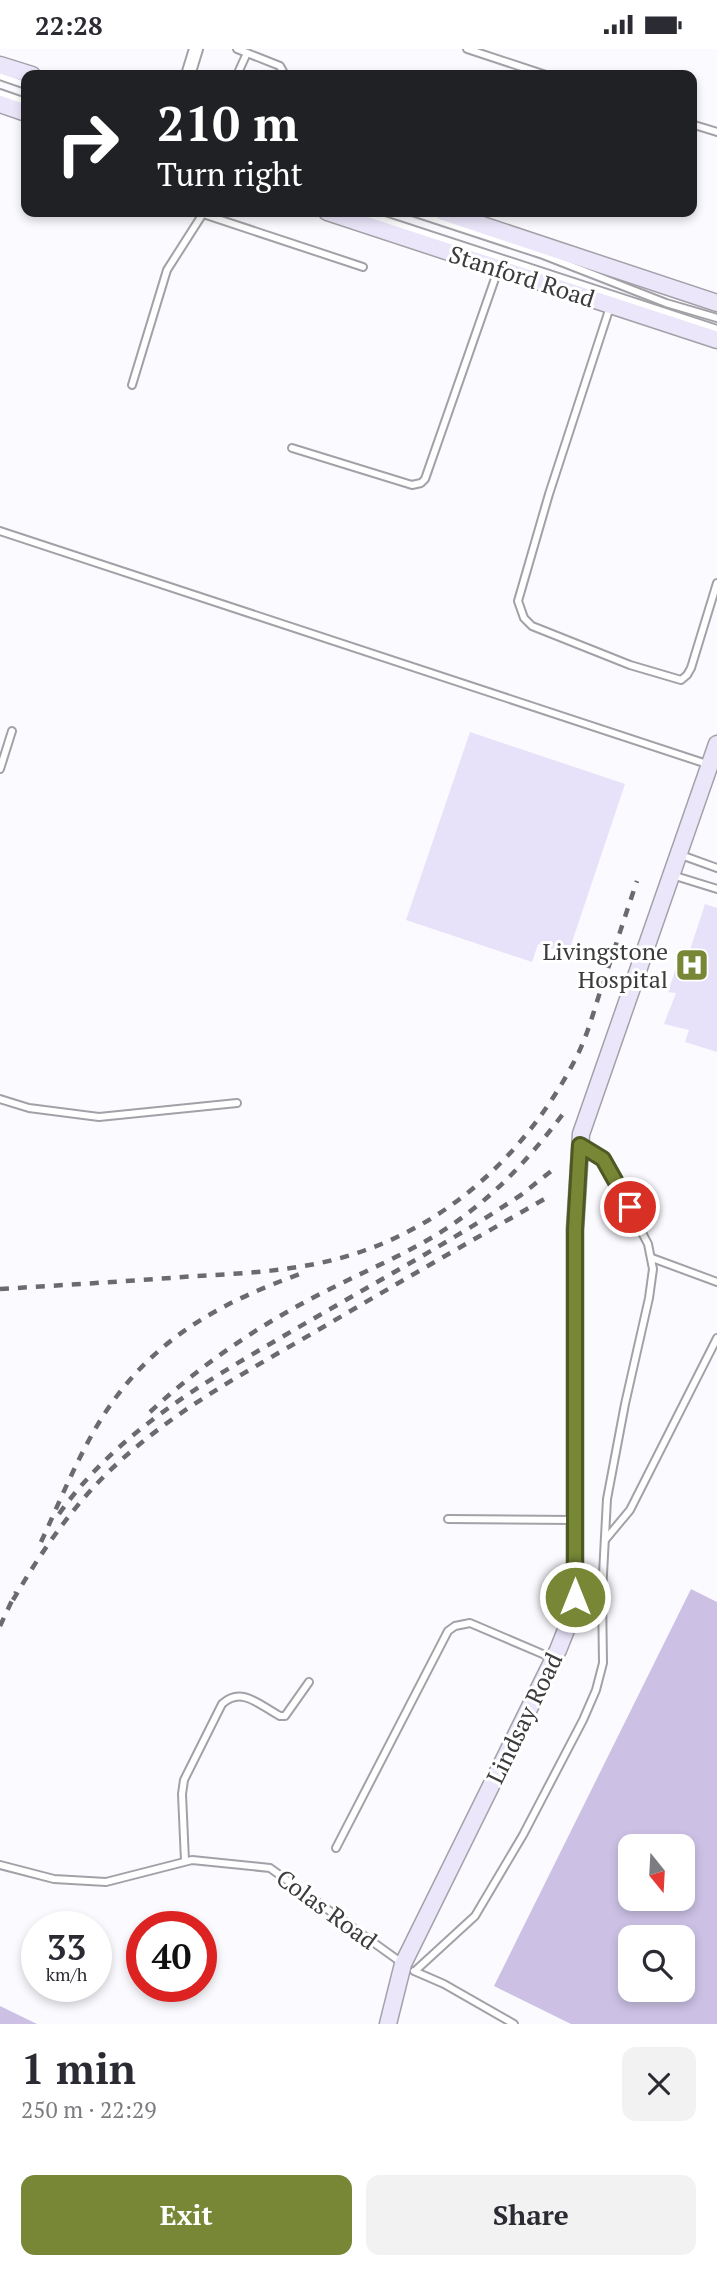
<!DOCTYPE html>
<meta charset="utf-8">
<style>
:root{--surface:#fff;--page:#f2f2f3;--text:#2b2b33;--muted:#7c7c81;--accent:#778735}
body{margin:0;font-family:"PT Serif",serif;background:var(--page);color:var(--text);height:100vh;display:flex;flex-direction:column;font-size:26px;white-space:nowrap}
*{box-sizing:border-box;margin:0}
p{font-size:23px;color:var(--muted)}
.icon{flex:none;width:38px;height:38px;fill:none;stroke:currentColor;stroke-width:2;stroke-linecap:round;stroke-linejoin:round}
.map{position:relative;height:1975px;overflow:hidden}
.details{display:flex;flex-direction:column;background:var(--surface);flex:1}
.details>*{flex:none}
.hud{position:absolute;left:21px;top:21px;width:676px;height:147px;border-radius:14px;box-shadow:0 4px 10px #0003;background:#202124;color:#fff;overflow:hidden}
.needle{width:46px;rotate:162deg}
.tools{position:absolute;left:618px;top:1785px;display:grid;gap:14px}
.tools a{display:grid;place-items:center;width:77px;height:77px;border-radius:14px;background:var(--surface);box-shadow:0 4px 10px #0003;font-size:35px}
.speed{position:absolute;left:21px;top:1862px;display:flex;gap:14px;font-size:35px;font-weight:700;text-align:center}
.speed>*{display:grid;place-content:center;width:91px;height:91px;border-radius:50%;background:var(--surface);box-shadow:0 4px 10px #0003;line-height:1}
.speed small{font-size:18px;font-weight:400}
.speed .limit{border:10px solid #d22;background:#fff;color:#111}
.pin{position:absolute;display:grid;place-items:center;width:60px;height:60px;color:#fff;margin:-30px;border:4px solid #fff;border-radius:50%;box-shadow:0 2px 7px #0007}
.me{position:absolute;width:77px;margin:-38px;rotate:0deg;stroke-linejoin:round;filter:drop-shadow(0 0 5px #0008)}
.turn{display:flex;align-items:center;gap:24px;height:147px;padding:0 21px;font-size:32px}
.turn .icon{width:91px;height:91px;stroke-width:2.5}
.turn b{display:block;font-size:49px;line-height:60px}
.round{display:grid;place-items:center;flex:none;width:74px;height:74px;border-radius:14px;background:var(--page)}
.head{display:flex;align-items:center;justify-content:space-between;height:119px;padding:0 21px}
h1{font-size:42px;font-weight:600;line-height:52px}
.cta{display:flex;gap:14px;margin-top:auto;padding:14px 21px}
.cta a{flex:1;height:80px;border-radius:14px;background:var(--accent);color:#fff;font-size:28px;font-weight:600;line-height:80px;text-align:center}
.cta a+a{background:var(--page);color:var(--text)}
.status{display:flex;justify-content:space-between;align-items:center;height:49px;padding:0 35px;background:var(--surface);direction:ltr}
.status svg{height:19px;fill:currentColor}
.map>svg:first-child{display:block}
.green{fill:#ccc1e5;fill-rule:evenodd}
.building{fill:#e8e1fa}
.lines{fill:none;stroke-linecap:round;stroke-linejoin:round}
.lane-casing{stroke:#a3a1a7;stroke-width:10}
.street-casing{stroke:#a3a1a7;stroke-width:16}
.secondary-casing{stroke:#a3a1a7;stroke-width:19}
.lane{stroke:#fff;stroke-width:6}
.street{stroke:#fff;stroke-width:12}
.secondary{stroke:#ece6fb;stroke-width:16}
.rail{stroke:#6b6b6d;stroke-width:4.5;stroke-dasharray:9 9;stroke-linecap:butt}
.route-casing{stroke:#4d5822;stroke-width:18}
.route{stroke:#778735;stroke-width:12}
.labels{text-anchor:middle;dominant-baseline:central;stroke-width:6;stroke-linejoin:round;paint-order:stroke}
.street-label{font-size:24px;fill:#3c3c3e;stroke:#fff}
.poi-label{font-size:24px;fill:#3c3c3e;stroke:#fff;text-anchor:end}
</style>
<div class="status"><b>22:28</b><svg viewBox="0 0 49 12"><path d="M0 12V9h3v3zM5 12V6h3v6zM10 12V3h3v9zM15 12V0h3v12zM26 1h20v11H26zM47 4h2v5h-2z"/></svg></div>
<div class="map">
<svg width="717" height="1975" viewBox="0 0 717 1975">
<rect width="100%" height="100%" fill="#fbfaff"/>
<g class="green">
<path d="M691,1540L717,1553V1975H571L494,1937ZM630,1797H682V1850H630ZM630,1888H682V1941H630Z"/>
<path d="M0,1957L37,1975H0Z"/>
</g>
<g class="building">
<path d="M470,683L625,735L568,905L538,895L532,913L406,871Z"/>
<path d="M705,855L717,859V1003L685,993L689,981L664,975L676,944L668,943L679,910H687Z"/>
</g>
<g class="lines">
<defs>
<g id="lane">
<path d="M237,0L280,17L285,26"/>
<path d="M467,0L546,26"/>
<path d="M237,26L247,4"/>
<path d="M0,27L26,36"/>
<path d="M0,44L26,53"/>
<path d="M691,75L717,83"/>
<path d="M360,163L717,280"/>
<path d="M412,163L543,206L666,254L717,269"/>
<path d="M203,165L363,218"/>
<path d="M610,258L549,445L518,552L524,569L532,577L630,616L681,631L687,626L691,619L717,534"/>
<path d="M132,336L167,221L204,163"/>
<path d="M292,399L412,436L421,434L425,430L498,221"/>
<path d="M0,482L710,716"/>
<path d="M0,720L12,682"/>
<path d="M681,806L717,819"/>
<path d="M672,826L717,840"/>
<path d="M0,1050L29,1059L99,1068L237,1054"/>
<path d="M652,1209L717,1233"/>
<path d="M448,1470L574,1471"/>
<path d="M605,1491L630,1461L717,1289"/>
<path d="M336,1799L448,1582L455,1577L470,1574L552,1609"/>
<path d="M185,1812L182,1745L184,1731L222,1655C242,1637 259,1656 280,1667H285L309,1633"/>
<path d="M0,1816L54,1830L106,1833L192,1811L270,1819L402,1914"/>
<path d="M414,1922L444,1935L514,1975"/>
<path d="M415,1922L475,1867L523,1786L583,1671L596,1641L603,1614L602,1544L607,1450L625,1355L649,1249L653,1220L648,1195L607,1117L599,1106L582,1097"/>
</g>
<path id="street" d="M188,26L196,0"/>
<g id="secondary">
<path d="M0,16L32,26"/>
<path d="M0,55L26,64"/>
<path d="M327,163L717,291"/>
<path d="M443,163L717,254"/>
<path d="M388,1975L403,1915L558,1601L572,1566L575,1548V1180L581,1085L717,695"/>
</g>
</defs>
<use href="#lane" class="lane-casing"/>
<use href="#street" class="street-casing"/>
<use href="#secondary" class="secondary-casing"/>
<use href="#lane" class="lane"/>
<use href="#street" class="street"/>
<use href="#secondary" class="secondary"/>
<g class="rail">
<path d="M0,1240C65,1236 131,1232 196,1227C252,1224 309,1221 363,1202C458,1169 532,1096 577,1007C588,985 594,961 602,937C614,902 625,867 637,832"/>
<path d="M150,1363C206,1311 270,1269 338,1236C382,1214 429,1195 468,1164C505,1136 535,1102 563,1065"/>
<path d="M59,1465C116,1384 203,1334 287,1285C352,1247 419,1210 484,1170L521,1146L555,1119"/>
<path d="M41,1493C62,1448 81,1399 109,1358C157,1288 222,1253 300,1225"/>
<path d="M13,1551C42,1501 76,1452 119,1413C177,1360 246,1323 313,1284C391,1238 469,1193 548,1148"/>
<path d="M0,1577L16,1543"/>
</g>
</g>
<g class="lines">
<defs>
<path id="route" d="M575,1548V1181L580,1096L603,1110L630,1158"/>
</defs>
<use href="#route" class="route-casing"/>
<use href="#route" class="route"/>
</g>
<defs>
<symbol id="hospital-square" viewBox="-11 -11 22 22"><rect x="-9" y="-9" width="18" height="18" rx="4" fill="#778735" stroke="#fff"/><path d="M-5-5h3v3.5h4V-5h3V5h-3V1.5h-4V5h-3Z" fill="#fff"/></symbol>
</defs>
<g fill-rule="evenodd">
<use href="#hospital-square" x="673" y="897" width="38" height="38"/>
</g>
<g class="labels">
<g class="street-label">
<text transform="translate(522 227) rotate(18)">Stanford Road</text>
<text transform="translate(524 1669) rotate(-64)">Lindsay Road</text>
<text transform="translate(327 1860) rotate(36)">Colas Road</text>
</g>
<g class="poi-label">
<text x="668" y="902">Livingstone<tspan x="668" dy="28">Hospital</tspan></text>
</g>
</g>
</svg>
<div class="tools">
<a><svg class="needle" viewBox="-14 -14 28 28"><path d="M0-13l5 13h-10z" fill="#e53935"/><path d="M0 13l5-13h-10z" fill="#7c7c81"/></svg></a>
<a><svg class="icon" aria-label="search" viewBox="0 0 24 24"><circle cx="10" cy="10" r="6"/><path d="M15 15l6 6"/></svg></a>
</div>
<div class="speed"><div>33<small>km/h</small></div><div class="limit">40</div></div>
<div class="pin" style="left:630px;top:1158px;background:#d93025"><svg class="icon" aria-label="arrive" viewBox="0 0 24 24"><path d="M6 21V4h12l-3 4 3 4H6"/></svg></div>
<svg class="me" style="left:575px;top:1548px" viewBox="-20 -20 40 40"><circle r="17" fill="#778735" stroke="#fff" stroke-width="3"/><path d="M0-11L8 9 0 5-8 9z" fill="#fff"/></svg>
<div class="hud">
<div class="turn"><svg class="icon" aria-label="right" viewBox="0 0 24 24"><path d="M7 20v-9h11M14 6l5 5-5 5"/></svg><div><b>210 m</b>Turn right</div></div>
</div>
</div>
<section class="details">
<div class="head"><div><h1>1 min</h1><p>250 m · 22:29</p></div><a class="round"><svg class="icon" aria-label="close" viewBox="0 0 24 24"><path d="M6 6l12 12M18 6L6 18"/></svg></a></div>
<div class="cta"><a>Exit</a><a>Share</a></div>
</section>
